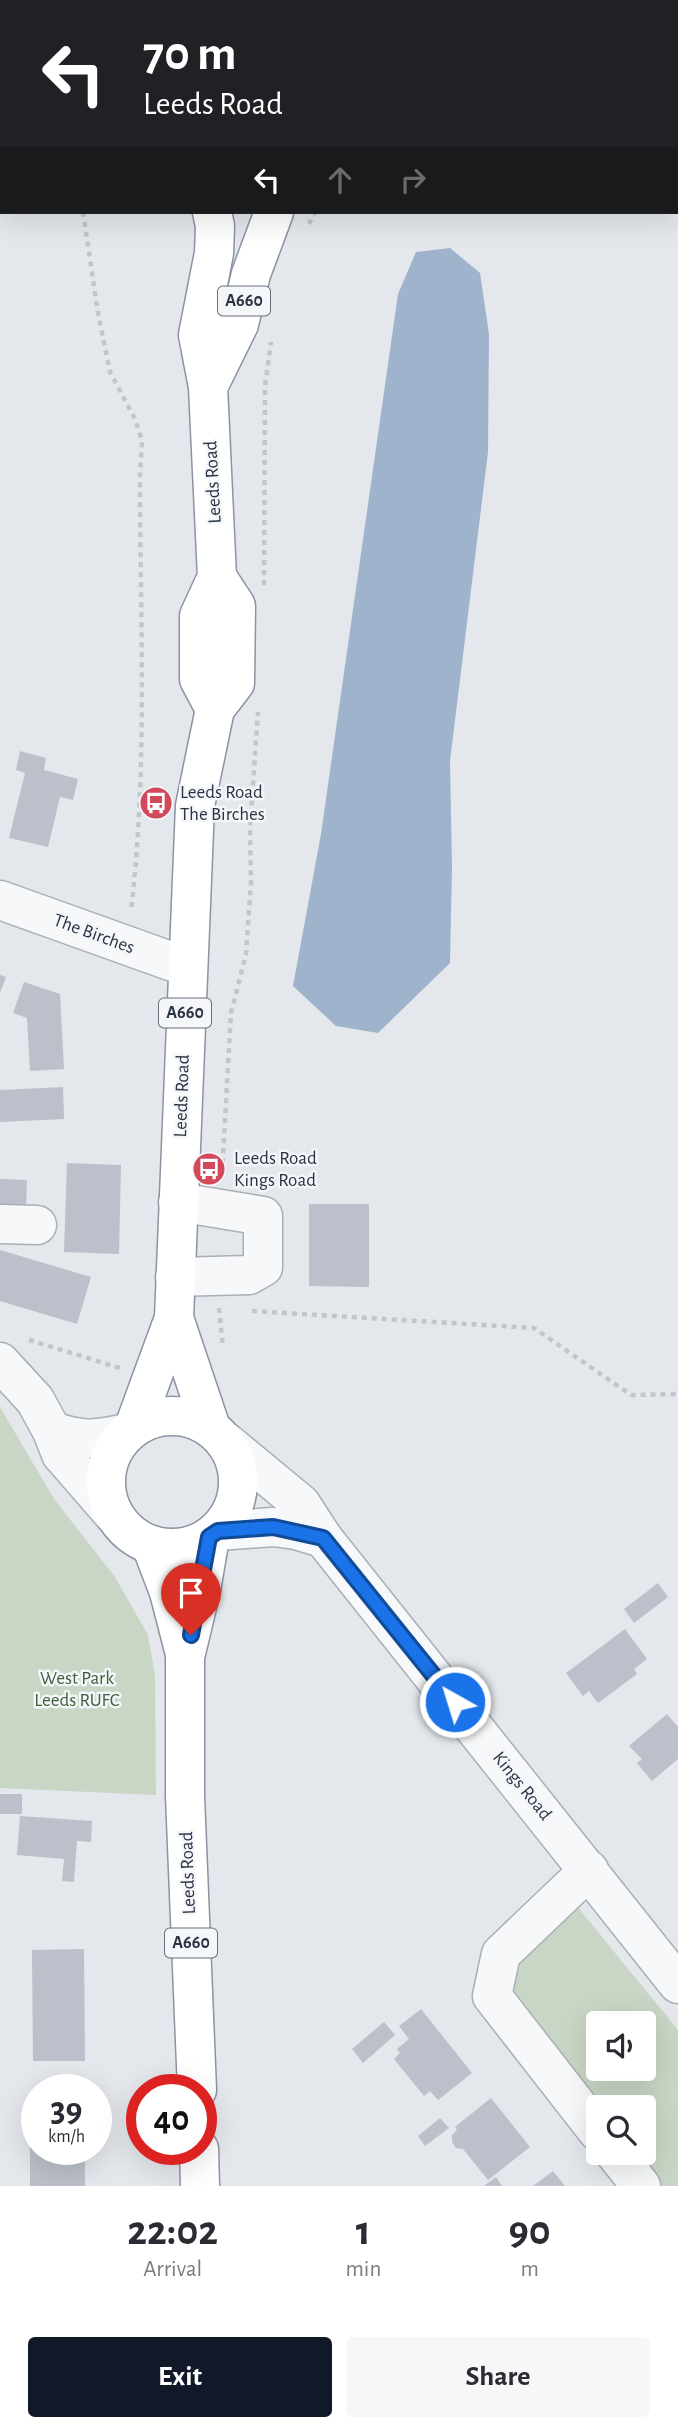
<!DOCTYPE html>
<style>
:root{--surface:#fff;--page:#f7f7f7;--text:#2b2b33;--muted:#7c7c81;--accent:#111827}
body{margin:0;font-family:"Alegreya Sans",sans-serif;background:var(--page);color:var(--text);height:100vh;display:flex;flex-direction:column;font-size:26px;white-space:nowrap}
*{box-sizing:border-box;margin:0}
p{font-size:23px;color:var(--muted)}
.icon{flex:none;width:38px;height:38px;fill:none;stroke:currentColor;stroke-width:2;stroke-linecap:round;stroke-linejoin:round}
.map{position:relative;height:2186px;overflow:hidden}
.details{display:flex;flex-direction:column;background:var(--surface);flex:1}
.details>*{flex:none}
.top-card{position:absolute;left:0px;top:0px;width:679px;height:214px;box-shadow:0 7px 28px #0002;background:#202124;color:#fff;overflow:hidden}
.tools{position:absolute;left:586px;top:2011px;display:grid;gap:14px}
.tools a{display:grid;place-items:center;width:70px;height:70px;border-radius:7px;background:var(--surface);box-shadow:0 7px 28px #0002;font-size:35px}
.speed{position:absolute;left:21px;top:2074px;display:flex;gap:14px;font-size:35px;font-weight:700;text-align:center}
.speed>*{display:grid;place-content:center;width:91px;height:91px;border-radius:50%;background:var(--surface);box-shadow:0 7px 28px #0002;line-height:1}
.speed small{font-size:18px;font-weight:400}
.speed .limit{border:10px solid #d22;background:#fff;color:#111}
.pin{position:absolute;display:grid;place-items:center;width:60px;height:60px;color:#fff;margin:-72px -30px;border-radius:50% 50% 50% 0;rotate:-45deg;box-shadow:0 0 7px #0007}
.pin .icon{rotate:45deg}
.me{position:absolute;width:77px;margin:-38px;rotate:321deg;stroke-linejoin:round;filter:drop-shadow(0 0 5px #0008)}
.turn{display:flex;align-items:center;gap:24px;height:147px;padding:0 28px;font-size:32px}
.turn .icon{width:91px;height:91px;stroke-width:2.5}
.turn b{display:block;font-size:49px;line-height:60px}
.lanes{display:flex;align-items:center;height:66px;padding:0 28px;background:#0003;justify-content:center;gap:35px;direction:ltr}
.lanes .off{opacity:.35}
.eta{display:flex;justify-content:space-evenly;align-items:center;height:119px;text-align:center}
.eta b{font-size:42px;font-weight:600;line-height:49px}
.cta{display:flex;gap:14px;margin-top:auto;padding:14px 28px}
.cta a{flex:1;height:80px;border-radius:7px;background:var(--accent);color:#fff;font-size:28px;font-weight:600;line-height:80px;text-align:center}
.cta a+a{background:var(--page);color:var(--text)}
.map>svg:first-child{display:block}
.green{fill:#c9d6c5;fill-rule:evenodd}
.water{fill:#9fb4cc}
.building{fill:#bbc0ca}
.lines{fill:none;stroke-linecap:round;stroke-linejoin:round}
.minor-casing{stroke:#a9aeb7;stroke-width:41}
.highway-casing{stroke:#8b94a3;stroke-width:41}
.path{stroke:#c2c5cb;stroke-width:4.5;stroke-dasharray:5 5;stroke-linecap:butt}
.minor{stroke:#f7f8fa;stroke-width:38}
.highway{stroke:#fff;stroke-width:38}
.route-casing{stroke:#114b97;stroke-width:18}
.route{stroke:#1a73e8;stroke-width:12}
.labels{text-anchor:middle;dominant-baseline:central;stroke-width:5;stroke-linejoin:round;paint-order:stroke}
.shield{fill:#f4f6f9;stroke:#676e7b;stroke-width:2}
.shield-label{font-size:18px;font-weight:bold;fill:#2b3445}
.street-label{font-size:19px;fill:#2b3445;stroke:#f4f6f9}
.poi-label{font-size:19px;fill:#2b3445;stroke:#f4f6f9;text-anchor:start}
.park-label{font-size:19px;fill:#3f6138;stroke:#f4f6f9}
</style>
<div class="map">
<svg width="678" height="2186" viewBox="0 0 678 2186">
<rect width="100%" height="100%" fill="#e4e7ec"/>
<g class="green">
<path d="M0,1407L54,1499L115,1577L148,1635L155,1675L156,1795L0,1788Z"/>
<path d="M576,1905L678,2030V2186H659L632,2153L644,2152V2107H598L508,1996L511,1971ZM598,2023H644V2068H598Z"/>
</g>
<path class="water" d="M450,248L480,273L489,334L488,452L450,761L452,866L450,963L378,1033L336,1026L293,986L321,834L398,294L416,252Z"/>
<g class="building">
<path d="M20,751L46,758L44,770L78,779L73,800L60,797L48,847L9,838L25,773L16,770Z"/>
<path d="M0,975L6,977L0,993Z"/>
<path d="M24,982L60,994L64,1069L30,1071L27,1018L13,1013Z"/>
<path d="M63,1087L64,1119L0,1122V1090Z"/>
<path d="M67,1163L121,1165L119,1254L64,1252Z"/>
<path d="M0,1179L27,1180L26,1210H0Z"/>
<path d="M309,1204H369V1287L309,1286Z"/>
<path d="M0,1250L91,1277L77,1324L0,1301Z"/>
<path d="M658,1583L668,1597L634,1623L624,1609Z"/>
<path d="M625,1629L647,1659L634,1669L637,1674L598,1703L589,1691L583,1696L566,1673Z"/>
<path d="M667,1714L678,1727V1759L652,1781L637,1763L642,1759L629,1746Z"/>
<rect x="0" y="1794" width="22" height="20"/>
<path d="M20,1816L92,1821L91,1842L77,1841L74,1882L62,1881L64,1859L17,1855Z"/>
<path d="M84,1949L85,2061H33L32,1950Z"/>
<path d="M421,2009L472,2073L438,2100L430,2091L424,2096L394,2059L400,2053L397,2049L409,2039L399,2026Z"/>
<path d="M384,2022L395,2035L363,2063L352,2049Z"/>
<path d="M491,2098L530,2147L488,2180L463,2149L456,2148L452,2142V2135L457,2130L455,2127Z"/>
<path d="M30,2114H37V2149H85V2186H30Z"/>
<path d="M440,2118L449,2128L425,2146L418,2136Z"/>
<path d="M553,2171L565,2186H533Z"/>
<path d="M496,2177L502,2186H484Z"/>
</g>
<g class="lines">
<defs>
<g id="minor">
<path d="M517,0L518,2"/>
<path d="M593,2L597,0"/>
<path d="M0,76H2"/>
<path d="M0,900L187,967"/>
<path d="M0,1224L37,1225"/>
<path d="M175,1277L249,1275L263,1267V1216L178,1202"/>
<path d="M0,1362L35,1400L52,1431L61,1454L113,1514"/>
<path d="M52,1431C82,1441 95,1440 126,1433"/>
<path d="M226,1442L301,1504L323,1538L678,1984"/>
<path d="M218,1531L273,1527L296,1530L323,1538"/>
<path d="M589,1870L501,1954L492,1996L598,2132"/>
<path d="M614,2152L641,2186"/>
</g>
<g id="highway">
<path d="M167,0V2"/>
<path d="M241,0L243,2"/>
<path d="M212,212L215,226L214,253L198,335L208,387L217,577L199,616V679L215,709"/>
<path d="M208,387L239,324L251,274L274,212"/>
<path d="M174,1318L211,1428"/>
<circle cx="172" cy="1482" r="66"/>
<path d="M134,1427L174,1318L195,806L215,709L235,683L236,606L217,577"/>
<path d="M151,1545L169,1592L184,1650"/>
<path d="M197,2090L185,1796V1657L201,1590L210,1537"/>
<path d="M199,2149L200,2186"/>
</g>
</defs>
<use href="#minor" class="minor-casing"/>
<use href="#highway" class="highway-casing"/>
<g class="path">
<path d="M60,0V2"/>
<path d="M126,0L127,2"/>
<path d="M341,0L348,2"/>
<path d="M394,2L410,0"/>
<path d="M83,212L98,313L110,372L135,419L142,441L140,475C140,620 148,766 131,911"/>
<path d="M309,224L315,212"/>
<path d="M264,585L265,386L271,342"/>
<path d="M222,1173L231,1013L246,954L251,882L250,827L258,712"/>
<path d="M219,1308L223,1348"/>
<path d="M252,1311L534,1328L631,1395L678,1394"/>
<path d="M29,1340L120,1368"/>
</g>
<use href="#minor" class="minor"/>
<use href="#highway" class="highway"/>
</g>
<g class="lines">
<defs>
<path id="route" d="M191,1635L209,1537L218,1531L273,1527L323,1538L455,1702"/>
</defs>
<use href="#route" class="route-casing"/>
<use href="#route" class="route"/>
</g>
<defs>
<symbol id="bus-disc" viewBox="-11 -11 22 22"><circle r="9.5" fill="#d1495b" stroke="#f4f6f9"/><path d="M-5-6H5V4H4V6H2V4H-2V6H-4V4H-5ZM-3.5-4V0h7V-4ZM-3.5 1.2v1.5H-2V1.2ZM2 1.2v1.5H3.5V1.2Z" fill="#fff"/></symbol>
</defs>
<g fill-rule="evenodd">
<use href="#bus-disc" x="137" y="784" width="38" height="38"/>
<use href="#bus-disc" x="190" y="1150" width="38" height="38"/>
</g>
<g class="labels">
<g class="shield">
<rect x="218" y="286.5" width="52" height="29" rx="5"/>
<rect x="159" y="998.5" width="52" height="29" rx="5"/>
<rect x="165" y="1928.5" width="52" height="29" rx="5"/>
</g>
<g class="shield-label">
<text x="244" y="301">A660</text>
<text x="185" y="1013">A660</text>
<text x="191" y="1943">A660</text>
</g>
<g class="street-label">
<text transform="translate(213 482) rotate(-93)">Leeds Road</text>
<text transform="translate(94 934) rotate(20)">The Birches</text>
<text transform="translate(182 1096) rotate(-88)">Leeds Road</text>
<text transform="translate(522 1786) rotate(51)">Kings Road</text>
<text transform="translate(188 1873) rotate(-92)">Leeds Road</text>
</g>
<g class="poi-label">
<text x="180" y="792">Leeds Road<tspan x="180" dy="22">The Birches</tspan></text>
<text x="234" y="1158">Leeds Road<tspan x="234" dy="22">Kings Road</tspan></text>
</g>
<g class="park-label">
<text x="77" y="1678">West Park<tspan x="77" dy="22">Leeds RUFC</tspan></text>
</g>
</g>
</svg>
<div class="tools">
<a><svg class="icon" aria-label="sound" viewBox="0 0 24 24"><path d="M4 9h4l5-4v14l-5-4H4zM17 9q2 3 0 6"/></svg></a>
<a><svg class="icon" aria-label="search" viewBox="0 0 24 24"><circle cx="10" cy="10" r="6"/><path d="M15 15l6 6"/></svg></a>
</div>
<div class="speed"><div>39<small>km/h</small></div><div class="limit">40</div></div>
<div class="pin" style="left:191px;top:1635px;background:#d93025"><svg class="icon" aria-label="arrive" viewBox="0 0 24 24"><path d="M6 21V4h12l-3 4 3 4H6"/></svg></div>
<svg class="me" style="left:455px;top:1702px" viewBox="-20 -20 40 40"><circle r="17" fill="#1a73e8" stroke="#fff" stroke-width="3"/><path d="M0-11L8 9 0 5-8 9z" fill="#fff"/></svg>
<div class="top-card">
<div class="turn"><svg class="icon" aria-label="left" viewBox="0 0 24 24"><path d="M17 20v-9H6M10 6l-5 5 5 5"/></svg><div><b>70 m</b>Leeds Road</div></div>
<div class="lanes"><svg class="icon" aria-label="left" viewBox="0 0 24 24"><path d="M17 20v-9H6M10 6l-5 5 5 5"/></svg><svg class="icon off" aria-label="ahead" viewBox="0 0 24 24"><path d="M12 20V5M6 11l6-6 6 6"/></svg><svg class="icon off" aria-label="right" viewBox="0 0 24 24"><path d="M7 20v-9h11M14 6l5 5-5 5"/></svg></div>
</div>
</div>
<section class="details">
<div class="eta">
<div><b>22:02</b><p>Arrival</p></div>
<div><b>1</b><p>min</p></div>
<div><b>90</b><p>m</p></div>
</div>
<div class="cta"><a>Exit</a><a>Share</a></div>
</section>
